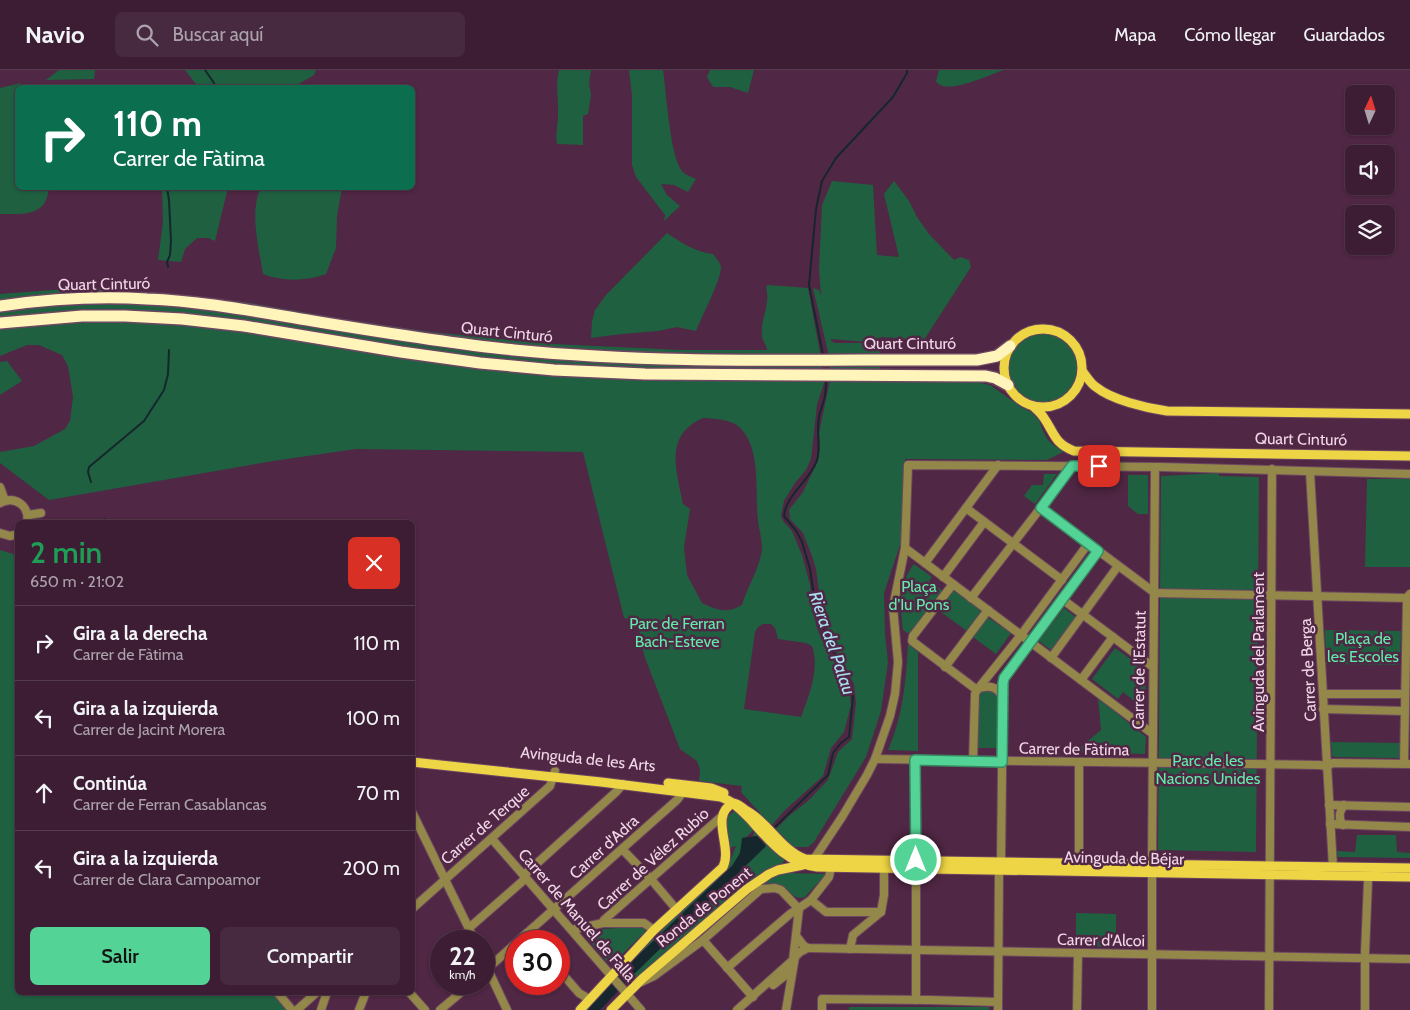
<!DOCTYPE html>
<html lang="es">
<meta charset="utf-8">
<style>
:root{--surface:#3c1d33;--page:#472a3f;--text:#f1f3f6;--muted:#aca2ac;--line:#553b4e;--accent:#54d396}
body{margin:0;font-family:Cabin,sans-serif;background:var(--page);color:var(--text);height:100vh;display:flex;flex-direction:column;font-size:19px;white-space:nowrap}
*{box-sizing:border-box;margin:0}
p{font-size:16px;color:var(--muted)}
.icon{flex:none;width:28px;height:28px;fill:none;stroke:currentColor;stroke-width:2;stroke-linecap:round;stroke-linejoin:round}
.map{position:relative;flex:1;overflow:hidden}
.sheet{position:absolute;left:15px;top:450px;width:400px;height:475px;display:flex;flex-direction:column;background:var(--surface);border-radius:8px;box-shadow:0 1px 4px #0004,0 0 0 1px var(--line)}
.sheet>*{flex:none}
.top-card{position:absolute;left:15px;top:15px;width:400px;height:105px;border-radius:8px;box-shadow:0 1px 4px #0004,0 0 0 1px var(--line);background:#0b6e4f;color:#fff;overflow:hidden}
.needle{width:32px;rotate:4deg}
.controls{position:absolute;left:1345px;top:15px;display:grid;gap:10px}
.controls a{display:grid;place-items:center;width:50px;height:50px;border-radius:8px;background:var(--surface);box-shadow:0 1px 4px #0004,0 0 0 1px var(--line);font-size:25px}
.speed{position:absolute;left:430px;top:860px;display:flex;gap:10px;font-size:25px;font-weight:700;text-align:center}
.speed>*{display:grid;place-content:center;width:65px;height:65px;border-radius:50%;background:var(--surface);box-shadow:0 1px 4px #0004,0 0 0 1px var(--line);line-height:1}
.speed small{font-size:12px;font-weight:400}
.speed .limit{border:8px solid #d22;background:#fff;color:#111}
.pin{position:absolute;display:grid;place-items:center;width:42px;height:42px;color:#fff;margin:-21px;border-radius:10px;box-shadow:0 2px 8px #0006}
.me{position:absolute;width:55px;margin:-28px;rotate:0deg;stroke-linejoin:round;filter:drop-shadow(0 0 4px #0008)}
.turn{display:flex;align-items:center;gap:18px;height:105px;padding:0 15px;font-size:22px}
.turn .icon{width:65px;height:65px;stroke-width:2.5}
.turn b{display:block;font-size:35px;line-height:42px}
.round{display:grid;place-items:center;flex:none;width:52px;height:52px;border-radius:8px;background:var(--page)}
.summary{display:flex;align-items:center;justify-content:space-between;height:85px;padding:0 15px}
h1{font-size:30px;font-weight:600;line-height:38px;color:#1e9e55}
.action{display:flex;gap:10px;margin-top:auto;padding:10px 15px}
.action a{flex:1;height:58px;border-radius:8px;background:var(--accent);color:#111;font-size:20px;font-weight:600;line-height:58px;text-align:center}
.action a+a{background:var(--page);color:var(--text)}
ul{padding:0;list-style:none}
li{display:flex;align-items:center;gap:15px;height:75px;padding:0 15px;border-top:1px solid var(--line)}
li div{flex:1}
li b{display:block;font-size:19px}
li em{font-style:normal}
header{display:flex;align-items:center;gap:30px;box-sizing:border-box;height:70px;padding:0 25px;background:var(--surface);border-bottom:1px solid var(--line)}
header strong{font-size:24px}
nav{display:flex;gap:28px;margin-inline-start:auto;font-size:18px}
.search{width:350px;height:45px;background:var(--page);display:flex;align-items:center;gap:12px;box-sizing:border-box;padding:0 18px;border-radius:8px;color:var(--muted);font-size:19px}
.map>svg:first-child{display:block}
.green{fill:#1f6041;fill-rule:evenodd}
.water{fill:#15272c}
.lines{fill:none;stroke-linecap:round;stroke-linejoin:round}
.stream{stroke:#15272c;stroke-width:2}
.minor-casing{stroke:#6d4661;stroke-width:10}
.major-casing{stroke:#6d4661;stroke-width:11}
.highway-casing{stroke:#6d4661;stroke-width:14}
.minor{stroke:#938749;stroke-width:8}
.major{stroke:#eed545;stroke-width:9}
.highway{stroke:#fff5bb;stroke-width:11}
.route-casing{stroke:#378962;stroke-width:12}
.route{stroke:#54d396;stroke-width:9}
.labels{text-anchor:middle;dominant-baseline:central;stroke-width:5;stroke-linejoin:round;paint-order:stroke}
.street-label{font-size:16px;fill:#f1d6e7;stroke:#502744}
.park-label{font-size:16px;fill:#61eda9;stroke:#502744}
.water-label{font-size:18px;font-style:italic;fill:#a8e1f3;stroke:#502744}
</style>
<header>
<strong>Navio</strong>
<div class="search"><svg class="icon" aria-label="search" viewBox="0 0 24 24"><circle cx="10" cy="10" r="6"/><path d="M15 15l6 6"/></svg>Buscar aquí</div>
<nav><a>Mapa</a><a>Cómo llegar</a><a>Guardados</a></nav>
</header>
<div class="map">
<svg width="1410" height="940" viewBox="0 0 1410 940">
<rect width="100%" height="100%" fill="#502744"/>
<g class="green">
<path d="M59,0H95L94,9L46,10Z"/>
<path d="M185,0H316L314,5L294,17L199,18Z"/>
<path d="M559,0H591L589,13L591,25L588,44L583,46V75L557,74C555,64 558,55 558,45C559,30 555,15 559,0Z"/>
<path d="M629,0H663C666,20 670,87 682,101C685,105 692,107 696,109L688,122L674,115L661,114L667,125L680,136L664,151L665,145L636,107L632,95V26Z"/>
<path d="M710,0H754L748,23L730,17H713L707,7Z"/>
<path d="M939,0H1004C990,4 945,27 936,11Z"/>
<path d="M21,13L16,23L18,27V118H49C46,147 24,144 0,144V18Z"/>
<path d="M832,111L873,115L877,185L899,187L884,124L894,111L909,131L917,147L929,164L954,190L960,187L969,190L971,197L924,270L882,267L867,272L831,269V271L835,273H867L878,277L880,283V312L971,311L990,315L1021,337L1031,342L1039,350L1043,361L1048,370L1056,377L1065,381L1047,390L905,389L902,469L884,523L885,564L888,592L881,641L866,687L814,772L808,777H794L781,795L761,803L678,873L630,915L627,912L633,905L766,776L763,772L790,745L808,731L828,710L838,682L852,669L856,633L854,614L834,577L822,545L816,499L812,486L803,463L790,449L789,440L803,422L818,391L820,378L819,363L829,315L830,291L813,218L819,220L821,226L819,199L822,135Z"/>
<path d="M162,118H228L215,171L208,168H197L185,179L181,192L158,190L163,152Z"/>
<path d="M261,118H342L337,146L336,178L326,204C307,211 283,212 263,204C259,179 249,140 261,118Z"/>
<path d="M667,163C682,173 695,182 713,184C716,188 720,192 721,197C721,210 701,248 696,261L677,257L658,261L622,264L591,268L592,251L595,240L606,225Z"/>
<path d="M768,215L808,218L825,310L817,335L811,389L806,400L795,413L784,431L781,446L783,451L792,461L802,485L810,515L812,538L817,558L821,568L847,616L850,626L851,635L844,662L831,678L823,706L784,741L760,769L757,766H753L760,743L741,722L742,716L699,711L700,700L697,691L680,679L644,585L637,550L624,548L583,382L356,379L273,391L49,430L0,393V382L34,376L65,359L70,351L73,327L68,296L62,285L39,275H27L0,286V224L80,218L161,223L244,232L349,250L431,262L552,274L681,280H767C767,275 762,271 762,265C760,249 771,235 766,217ZM703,348C717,349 734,349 743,361C761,383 755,424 758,451C759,462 764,473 761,485C757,503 747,518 742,535C728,544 716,540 702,533L687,505L684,477L690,439L683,434C676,400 664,365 703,348ZM763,554H771L775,558L778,569L806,573L812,576C820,598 809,626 801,647L744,639L755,562L758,557Z"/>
<circle cx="1043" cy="298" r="35"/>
<path d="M7,291L22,311L0,325V292Z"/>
<path d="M1219,403V406L1259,407L1256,782L1158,780L1161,406Z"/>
<path d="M1044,404H1057L1035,434L1024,426L1032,415H1043Z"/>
<path d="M1128,405H1148V444H1138L1128,436Z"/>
<path d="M1367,409H1410V497H1365Z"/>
<path d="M0,480L13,484L18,487V922L272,923L287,940H0Z"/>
<path d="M914,494L932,507L929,511L943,521L911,563H907L903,560C900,539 899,512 914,494Z"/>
<path d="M953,520H956L982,539L983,542L967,561L938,540Z"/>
<path d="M1064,538L1077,548L1052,581L1039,571Z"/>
<path d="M987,547L1011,563L996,584L973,567Z"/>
<path d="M1325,560L1401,561L1400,593H1398V595L1326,594Z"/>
<path d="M908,574L918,582V681L888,680C903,646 906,611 908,574Z"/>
<path d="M1115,578L1146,600L1145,635H1139L1123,622L1118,629L1092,609Z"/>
<path d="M993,620L1000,627L999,678H978V627L983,621Z"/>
<path d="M1098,628L1146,667L1145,684L1075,682L1101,660Z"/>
<path d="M1331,672L1400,673L1399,688L1334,687L1332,685Z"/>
<path d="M734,741L739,743L754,760L746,767L742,768C743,779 739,787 732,796L628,896L651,871L728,796L736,776L729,778L726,748Z"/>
<path d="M1357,765H1396L1397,782L1410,783V788L1338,787L1337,781L1355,782Z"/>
<path d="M790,799L791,803L826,804L805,827C794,831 791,821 783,817C777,813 768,814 761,813L765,808Z"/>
<path d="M1076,843L1116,844V877L1076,876Z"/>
<path d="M643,856L645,858V862L613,893H608L585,866L604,859Z"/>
<rect x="849" y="937" width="140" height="3"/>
</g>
<path class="water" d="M757,766L766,776L633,905L600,940H586L624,899L732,796L740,783L742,768Z"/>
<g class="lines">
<g class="stream">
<path d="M205,0L214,13L215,18"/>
<path d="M167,118L169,130L171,171L170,185L167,192L168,197"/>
<path d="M823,285L809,215L816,139L822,111L836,88L893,27L907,3V0"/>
<path d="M91,412L88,402L89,397L144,351L164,320L168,304L169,280"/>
<path d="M105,449L107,452"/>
<path d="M773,759L828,705L833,683L841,673L849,667L853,627L850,616L833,581L816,539L810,499L802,472L797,462L784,446C786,424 810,411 817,390C821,376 816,361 819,347C820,340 824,333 825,325C826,320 826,315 826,310"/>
</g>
<defs>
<g id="minor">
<path d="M1310,402L1333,797"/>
<path d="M0,417L5,431"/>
<path d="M0,433C15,425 30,436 27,452"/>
<path d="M966,438L1062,510"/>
<path d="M1041,438L1155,523"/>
<path d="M28,445L41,443"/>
<path d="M0,463L10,466L18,464"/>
<path d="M905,478L1153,664"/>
<path d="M925,493L998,395"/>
<path d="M943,507L984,452"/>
<path d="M953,514L913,566L912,571L977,620"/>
<path d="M1155,523L1407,528L1410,524"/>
<path d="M971,528L1073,396"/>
<path d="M1062,529L1153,597"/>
<path d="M1051,588L1118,496"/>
<path d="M945,597L988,540"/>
<path d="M1081,610L1113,567"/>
<path d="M980,618C991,615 998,617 1003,628"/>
<path d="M977,620L1021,565L1088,474"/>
<path d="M1323,624H1405"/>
<path d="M1323,639L1404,641"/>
<path d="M875,689L1319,695L1327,696L1333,693L1410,694"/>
<path d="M915,690L916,790"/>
<path d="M973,691L975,624L977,620"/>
<path d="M1079,693V793"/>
<path d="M1404,694L1407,528H1410"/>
<path d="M1329,735L1410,737"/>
<path d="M412,742L475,871"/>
<path d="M1330,754L1410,757"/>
<path d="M1343,755C1338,748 1339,742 1344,735"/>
<path d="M492,769L641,940"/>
<path d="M623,780L650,808L677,840"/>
<path d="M810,792L814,789L842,747L867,705L875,689L890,646L895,624L898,592L893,537L905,478L908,395L1161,397L1410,404"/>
<path d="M1001,792L1003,613L1004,608L1098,481"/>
<path d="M1152,794L1155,397"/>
<path d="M916,800V930"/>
<path d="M811,830L826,842H881"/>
<path d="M412,839L550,716L555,701"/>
<path d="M603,853L604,850L722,746"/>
<path d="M469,858L525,809L524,805L616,722L623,714"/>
<path d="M572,860L603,853H644L654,860"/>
<path d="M527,863L534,871"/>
<path d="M797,867L804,876L808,878L1410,889"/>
<path d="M703,870L753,927"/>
<path d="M518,871L677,730L684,721"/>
<path d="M850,879L853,865L881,842L884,825V799"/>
<path d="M1365,883L1368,811"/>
<path d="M484,891L507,940"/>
<path d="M727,898L790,844L811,830L829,807L831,798"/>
<path d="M559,900L579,923L589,929"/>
<path d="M485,901L516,873"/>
<path d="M641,912L654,906L703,870L761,819L775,818L781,820L799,839"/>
<path d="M773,915L792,900"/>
<path d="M277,922L292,940"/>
<path d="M409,922L425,940"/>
<path d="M297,940L317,922"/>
<path d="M321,940L327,922"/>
<path d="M359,940L366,922"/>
<path d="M440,940L471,914"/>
<path d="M737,940L793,890L799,839"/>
<path d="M786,940L795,887L800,882L808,878"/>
<path d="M822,940V929L929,930L998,932"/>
<path d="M998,940L999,801"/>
<path d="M1077,940L1078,883"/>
<path d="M1152,940V803"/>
<path d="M1269,940L1272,399"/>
<path d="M1365,940V893"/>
</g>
<g id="major">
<circle cx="1043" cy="298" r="39"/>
<path d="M1083,302C1087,307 1090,313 1096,317C1112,330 1146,338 1167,341L1410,344"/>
<path d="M1033,336C1037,340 1041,343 1044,348C1055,364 1054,373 1074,381L1410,386"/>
<path d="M412,692L601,712L721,727C732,731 741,740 749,748C769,770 786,793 817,797L1410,807"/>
<path d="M668,713L711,718L724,723"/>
<path d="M580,940L654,860L723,797C733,777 709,746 733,733C739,734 742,738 747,741C769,753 780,779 805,789L1410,798"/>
<path d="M611,940L642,909L747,819L769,804L778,800L803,795"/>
</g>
<g id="highway">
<path d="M0,236C49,229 98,226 147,229C203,231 258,242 313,251C380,262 446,273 514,280C667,295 823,289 977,290L997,286L1010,276"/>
<path d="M0,253L82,246H125L182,249L244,256L401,282L480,293L554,300L645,304L986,306L995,308L1008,315"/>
</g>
</defs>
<use href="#minor" class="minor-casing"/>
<use href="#major" class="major-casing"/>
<use href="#highway" class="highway-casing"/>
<use href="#minor" class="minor"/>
<use href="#major" class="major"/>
<use href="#highway" class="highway"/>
</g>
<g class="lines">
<defs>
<path id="route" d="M916,790L915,690L1002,692L1003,613L1004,608L1098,481L1041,438L1072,396H1099"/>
</defs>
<use href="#route" class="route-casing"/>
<use href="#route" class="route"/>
</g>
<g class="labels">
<g class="street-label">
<text transform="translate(104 214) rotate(-1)">Quart Cinturó</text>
<text transform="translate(507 262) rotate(6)">Quart Cinturó</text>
<text x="910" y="273">Quart Cinturó</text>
<text transform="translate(1301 369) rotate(1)">Quart Cinturó</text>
<text transform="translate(1258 582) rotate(-90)">Avinguda del Parlament</text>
<text transform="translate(1139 600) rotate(-89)">Carrer de l'Estatut</text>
<text transform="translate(1308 600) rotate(-93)">Carrer de Berga</text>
<text transform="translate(1074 679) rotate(1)">Carrer de Fàtima</text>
<text transform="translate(588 689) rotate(6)">Avinguda de les Arts</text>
<text transform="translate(485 755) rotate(-41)">Carrer de Terque</text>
<text transform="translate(604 777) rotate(-42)">Carrer d'Adra</text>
<text transform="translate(1124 788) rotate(1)">Avinguda de Béjar</text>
<text transform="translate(653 789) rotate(-42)">Carrer de Vélez Rubio</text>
<text transform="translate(704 837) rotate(-39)">Ronda de Ponent</text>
<text transform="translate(577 845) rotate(49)">Carrer de Manuel de Falla</text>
<text transform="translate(1101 870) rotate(1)">Carrer d'Alcoi</text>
</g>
<g class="park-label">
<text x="919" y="516">Plaça<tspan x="919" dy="18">d'Iu Pons</tspan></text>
<text x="677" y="553">Parc de Ferran<tspan x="677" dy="18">Bach-Esteve</tspan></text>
<text x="1363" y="568">Plaça de<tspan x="1363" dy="18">les Escoles</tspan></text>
<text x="1208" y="690">Parc de les<tspan x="1208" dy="18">Nacions Unides</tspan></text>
</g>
<g class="water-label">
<text transform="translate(832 573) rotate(71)">Riera del Palau</text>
</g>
</g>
</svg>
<div class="controls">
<a><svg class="needle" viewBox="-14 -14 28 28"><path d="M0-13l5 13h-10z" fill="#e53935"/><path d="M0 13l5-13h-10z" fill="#aca2ac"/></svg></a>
<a><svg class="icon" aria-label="sound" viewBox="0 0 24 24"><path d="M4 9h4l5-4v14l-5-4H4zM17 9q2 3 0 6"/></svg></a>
<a><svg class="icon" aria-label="layers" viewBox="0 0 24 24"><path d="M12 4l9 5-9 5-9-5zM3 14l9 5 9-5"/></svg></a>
</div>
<div class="speed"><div>22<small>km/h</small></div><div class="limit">30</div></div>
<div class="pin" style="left:1099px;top:396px;background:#d93025"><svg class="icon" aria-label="arrive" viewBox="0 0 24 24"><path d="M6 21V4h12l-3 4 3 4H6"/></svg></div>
<svg class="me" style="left:916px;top:790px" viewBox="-20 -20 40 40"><circle r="17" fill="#54d396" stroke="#fff" stroke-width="3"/><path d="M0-11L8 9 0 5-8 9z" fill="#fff"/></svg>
<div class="top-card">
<div class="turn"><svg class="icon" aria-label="right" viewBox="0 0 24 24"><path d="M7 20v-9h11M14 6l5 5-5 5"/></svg><div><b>110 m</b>Carrer de Fàtima</div></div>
</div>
<section class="sheet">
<div class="summary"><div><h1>2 min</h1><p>650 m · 21:02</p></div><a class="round" style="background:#d93025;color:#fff"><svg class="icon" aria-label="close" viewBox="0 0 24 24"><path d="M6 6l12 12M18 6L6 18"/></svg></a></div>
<ul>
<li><svg class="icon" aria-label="right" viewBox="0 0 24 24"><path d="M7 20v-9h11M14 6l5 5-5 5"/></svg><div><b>Gira a la derecha</b><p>Carrer de Fàtima</p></div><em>110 m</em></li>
<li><svg class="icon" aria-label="left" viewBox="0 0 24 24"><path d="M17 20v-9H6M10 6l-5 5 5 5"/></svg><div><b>Gira a la izquierda</b><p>Carrer de Jacint Morera</p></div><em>100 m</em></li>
<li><svg class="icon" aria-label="ahead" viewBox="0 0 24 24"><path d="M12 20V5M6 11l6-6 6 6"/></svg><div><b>Continúa</b><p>Carrer de Ferran Casablancas</p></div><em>70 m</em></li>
<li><svg class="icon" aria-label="left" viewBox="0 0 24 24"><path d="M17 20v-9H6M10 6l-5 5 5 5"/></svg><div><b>Gira a la izquierda</b><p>Carrer de Clara Campoamor</p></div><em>200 m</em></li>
</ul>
<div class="action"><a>Salir</a><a>Compartir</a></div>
</section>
</div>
